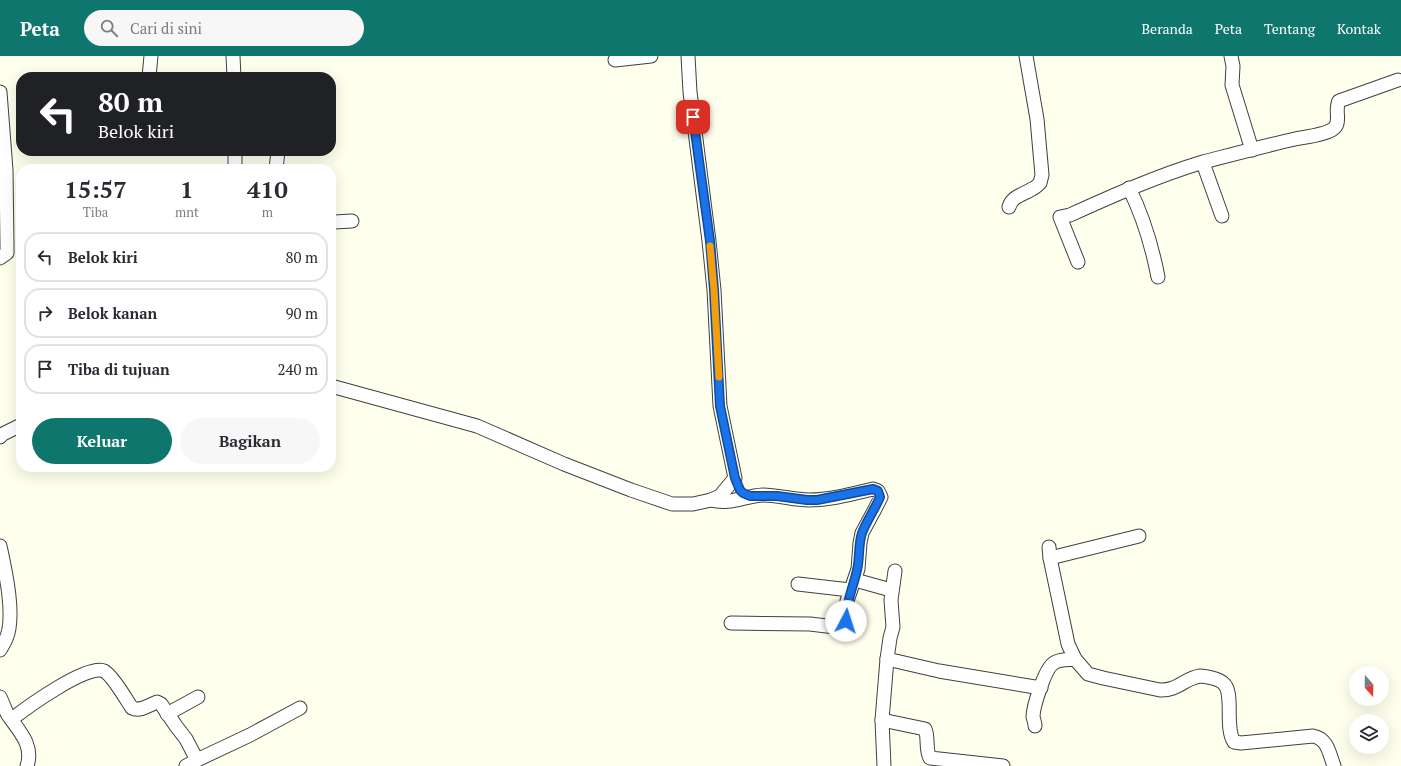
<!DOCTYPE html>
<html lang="id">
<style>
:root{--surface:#fff;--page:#f7f7f7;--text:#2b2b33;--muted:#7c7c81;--line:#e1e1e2;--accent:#0f766e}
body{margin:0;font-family:"PT Serif",serif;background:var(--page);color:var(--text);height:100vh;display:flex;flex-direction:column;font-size:15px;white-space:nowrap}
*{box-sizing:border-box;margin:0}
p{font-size:13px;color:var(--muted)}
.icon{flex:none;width:22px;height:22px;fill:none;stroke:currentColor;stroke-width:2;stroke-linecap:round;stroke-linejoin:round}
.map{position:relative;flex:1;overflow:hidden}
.drawer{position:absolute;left:16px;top:108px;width:320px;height:308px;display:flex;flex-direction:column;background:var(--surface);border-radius:16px;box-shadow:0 4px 16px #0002}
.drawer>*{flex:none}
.hud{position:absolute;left:16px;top:16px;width:320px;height:84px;border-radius:16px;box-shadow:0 4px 16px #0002;background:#202124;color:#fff;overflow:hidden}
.needle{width:26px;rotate:160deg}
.controls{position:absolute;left:1349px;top:610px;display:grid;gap:8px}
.controls a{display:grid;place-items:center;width:40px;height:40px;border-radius:50%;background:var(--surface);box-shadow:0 4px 16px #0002;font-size:20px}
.pin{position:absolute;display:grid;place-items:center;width:34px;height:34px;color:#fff;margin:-17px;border-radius:8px;box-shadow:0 2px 6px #0006}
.me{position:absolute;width:44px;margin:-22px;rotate:5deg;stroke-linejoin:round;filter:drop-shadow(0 0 3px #0008)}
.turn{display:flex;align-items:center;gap:14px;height:84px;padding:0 16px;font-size:18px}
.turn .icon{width:52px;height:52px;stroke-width:2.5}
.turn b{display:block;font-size:28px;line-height:34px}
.eta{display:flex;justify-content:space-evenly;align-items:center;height:68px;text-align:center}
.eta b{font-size:24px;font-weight:800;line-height:28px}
.button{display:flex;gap:8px;margin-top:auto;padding:8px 16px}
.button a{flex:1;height:46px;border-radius:24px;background:var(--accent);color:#fff;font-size:16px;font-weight:800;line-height:46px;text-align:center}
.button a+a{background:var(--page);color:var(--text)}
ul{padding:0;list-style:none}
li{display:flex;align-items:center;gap:12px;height:50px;margin:0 8px 6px;padding:0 8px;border:2px solid var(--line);border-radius:16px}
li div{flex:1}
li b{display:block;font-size:15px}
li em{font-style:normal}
header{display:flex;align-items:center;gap:24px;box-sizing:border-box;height:56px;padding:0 20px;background:var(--accent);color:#fff}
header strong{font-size:19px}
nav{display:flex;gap:22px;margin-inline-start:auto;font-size:14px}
.search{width:280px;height:36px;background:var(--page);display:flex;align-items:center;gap:10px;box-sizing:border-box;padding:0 14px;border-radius:22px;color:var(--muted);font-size:15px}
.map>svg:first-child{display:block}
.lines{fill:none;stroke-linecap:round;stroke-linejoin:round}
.minor-casing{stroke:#404040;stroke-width:15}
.minor{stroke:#fff;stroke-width:13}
.route-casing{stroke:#114b97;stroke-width:10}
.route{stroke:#1a73e8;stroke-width:7}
.slow{stroke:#f59e0b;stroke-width:7}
</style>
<header>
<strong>Peta</strong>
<div class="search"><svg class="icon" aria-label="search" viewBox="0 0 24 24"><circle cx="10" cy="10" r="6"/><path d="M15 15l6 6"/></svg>Cari di sini</div>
<nav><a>Beranda</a><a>Peta</a><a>Tentang</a><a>Kontak</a></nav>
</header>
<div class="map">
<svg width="1401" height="710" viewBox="0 0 1401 710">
<rect width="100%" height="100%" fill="#ffffed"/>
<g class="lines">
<defs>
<g id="minor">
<path d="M233,0L234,21"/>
<path d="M1231,0L1233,10L1232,29L1252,94"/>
<path d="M615,4L651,0"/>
<path d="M149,21L151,0"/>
<path d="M0,36L6,114L7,190V197L0,202"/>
<path d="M1203,107L1222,160"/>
<path d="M235,113V95"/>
<path d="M276,113L278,95"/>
<path d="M1129,132C1143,160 1152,190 1158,221"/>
<path d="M1009,151C1012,140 1023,139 1032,133C1035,132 1038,129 1040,127L1042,119L1037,63L1026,0"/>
<path d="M331,167L334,166L352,165"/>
<path d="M1078,206L1060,161L1070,159C1114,139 1157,120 1203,106C1234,98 1264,90 1295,83C1305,81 1325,79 1333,73C1342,67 1334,54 1339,45L1398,24"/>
<path d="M331,330L477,370L564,408L631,434L672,448H693L711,444L720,440L735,422L720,350L714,234L709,185L690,36L688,0"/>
<path d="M0,381L3,378L21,369"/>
<path d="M711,444C730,449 744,440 763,439C778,439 793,444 809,444C830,444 852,438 873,433L878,435L881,441L875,453L862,477L860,487L858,513L847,545L846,565L841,569L835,571L810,568L731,567"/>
<path d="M0,490C5,513 16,561 6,583C5,586 2,590 0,594"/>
<path d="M1049,491L1050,502L1068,588L1075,603L1088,618L1103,622L1160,634C1177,635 1185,622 1200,620C1204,620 1208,621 1212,622C1216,623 1220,624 1223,627C1235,636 1224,671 1234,686L1241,687L1313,680C1328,683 1329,697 1334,710"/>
<path d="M1050,502L1139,480"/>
<path d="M855,524L891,534"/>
<path d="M798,528L850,534"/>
<path d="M887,603L939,615L1041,632"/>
<path d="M0,641C3,647 5,654 8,659C19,675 34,689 27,710"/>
<path d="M167,658L198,641"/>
<path d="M12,663C26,652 88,607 104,615C112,619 126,643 132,652C140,656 149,649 157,646L161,648L176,670L186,683L197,704"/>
<path d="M882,664L925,673C929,682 925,693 930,702L1003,710"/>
<path d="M1035,670C1035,667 1034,664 1033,661C1033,651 1045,612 1054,607C1059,603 1069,604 1075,603"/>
<path d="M186,710L197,704L250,679L300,652"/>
<path d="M884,710L882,664L887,603L890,582L893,571L891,544L895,515"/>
</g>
</defs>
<use href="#minor" class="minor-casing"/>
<use href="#minor" class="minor"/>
</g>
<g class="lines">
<defs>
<path id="route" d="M693,61L710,185L714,234L720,350L735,422L740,434L743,437L750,440H777L807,444H817L873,433L878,435L880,441C875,453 867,464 862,477C858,489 860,502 857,514C853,533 846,544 846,565"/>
</defs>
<use href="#route" class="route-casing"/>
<use href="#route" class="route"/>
<path class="slow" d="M710,190L714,234L719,321"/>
</g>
</svg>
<div class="controls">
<a><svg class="needle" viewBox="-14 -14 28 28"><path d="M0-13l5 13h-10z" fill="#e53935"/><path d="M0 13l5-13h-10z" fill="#7c7c81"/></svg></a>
<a><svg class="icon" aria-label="layers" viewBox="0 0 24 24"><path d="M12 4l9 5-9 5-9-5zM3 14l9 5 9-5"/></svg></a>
</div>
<div class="pin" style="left:693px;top:61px;background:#d93025"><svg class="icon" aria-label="arrive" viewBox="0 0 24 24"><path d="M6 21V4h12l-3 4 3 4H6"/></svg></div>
<svg class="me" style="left:846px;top:565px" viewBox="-20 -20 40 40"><circle r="19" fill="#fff"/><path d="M0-13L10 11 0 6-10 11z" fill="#1a73e8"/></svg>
<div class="hud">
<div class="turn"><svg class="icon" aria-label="left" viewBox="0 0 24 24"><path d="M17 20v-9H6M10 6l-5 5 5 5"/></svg><div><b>80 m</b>Belok kiri</div></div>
</div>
<section class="drawer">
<div class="eta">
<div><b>15:57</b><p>Tiba</p></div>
<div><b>1</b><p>mnt</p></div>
<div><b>410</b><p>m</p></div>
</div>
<ul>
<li><svg class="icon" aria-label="left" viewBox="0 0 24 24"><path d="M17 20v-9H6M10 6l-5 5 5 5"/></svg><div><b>Belok kiri</b></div><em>80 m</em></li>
<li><svg class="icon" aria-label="right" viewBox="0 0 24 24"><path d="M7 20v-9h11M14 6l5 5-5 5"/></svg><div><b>Belok kanan</b></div><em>90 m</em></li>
<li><svg class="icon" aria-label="arrive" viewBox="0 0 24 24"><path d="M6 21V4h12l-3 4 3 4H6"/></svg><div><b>Tiba di tujuan</b></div><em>240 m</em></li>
</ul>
<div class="button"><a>Keluar</a><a>Bagikan</a></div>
</section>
</div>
